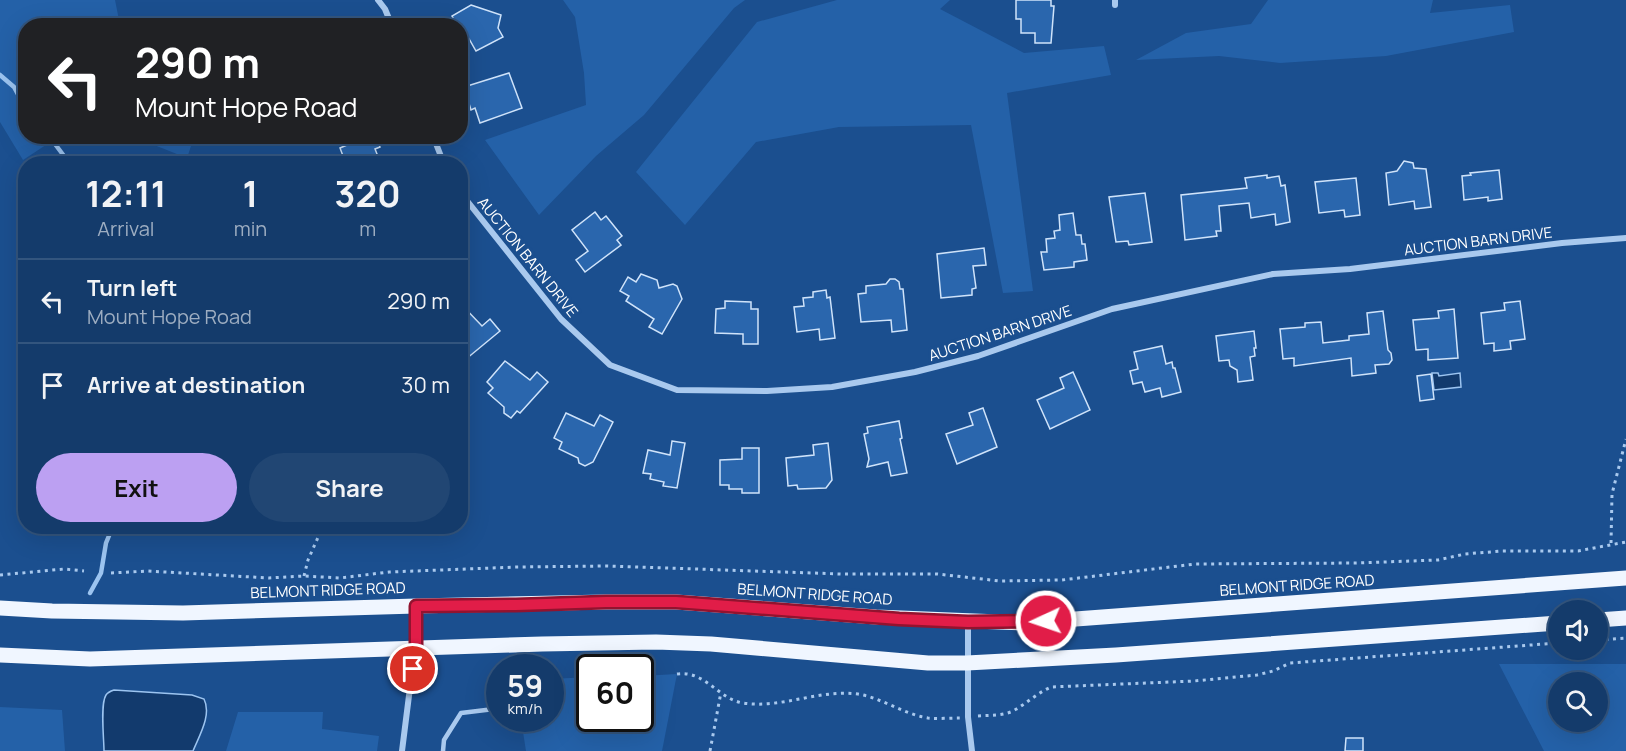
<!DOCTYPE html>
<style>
:root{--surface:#143b6b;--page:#214673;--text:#f1f3f6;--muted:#9dadc1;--line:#33557e;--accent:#bca0f2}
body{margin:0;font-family:Manrope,sans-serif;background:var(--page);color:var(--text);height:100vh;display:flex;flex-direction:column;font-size:22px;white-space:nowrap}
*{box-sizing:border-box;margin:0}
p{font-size:20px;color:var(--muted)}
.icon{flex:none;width:33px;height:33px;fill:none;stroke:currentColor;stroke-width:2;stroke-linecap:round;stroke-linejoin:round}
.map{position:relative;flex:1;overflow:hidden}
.panel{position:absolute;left:18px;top:156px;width:450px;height:378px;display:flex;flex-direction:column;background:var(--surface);border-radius:24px;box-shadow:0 6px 24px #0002,0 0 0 2px var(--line)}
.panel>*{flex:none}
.top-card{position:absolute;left:18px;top:18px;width:450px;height:126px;border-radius:24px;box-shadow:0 6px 24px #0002,0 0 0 2px var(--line);background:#202124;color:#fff;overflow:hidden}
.tools{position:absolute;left:1548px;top:600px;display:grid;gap:12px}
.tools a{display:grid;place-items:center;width:60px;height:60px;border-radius:50%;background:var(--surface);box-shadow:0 6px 24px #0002,0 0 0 2px var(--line);font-size:30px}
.speed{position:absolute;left:486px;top:654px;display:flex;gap:12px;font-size:30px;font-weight:700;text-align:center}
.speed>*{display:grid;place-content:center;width:78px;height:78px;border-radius:50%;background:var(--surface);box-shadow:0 6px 24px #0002,0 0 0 2px var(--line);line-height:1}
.speed small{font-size:15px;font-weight:400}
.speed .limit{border:3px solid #111;border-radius:9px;background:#fff;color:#111}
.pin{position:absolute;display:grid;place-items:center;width:51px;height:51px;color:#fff;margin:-26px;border:3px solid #fff;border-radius:50%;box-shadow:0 2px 6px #0007}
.me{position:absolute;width:66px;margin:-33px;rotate:267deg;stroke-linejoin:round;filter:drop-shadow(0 0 4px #0008)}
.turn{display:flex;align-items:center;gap:21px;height:126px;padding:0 18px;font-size:27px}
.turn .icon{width:78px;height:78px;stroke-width:2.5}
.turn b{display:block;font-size:42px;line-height:51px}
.eta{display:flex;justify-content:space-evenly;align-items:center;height:102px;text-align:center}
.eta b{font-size:36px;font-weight:700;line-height:42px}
.cta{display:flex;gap:12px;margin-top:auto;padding:12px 18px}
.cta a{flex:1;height:69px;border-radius:36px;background:var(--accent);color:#111;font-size:24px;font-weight:700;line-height:69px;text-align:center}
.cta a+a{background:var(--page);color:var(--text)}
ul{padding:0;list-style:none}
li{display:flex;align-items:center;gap:18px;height:84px;padding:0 18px;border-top:2px solid var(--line)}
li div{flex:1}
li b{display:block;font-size:22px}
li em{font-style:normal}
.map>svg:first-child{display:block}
.green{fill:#2461a8;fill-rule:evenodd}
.water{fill:#123a6d;stroke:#9cc4f0;stroke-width:1.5}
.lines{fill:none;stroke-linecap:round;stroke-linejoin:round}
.stream{stroke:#9cc4f0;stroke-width:4.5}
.building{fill:#2a66ad;stroke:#cfe3fa;stroke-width:1.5}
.path{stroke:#a9c9ee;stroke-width:3;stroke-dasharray:3 4.5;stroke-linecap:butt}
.lane{stroke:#a9c9ee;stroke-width:4.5}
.street{stroke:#a9c9ee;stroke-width:6}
.primary{stroke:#f0f6ff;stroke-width:15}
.route-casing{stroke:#92132f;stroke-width:15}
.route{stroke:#e11d48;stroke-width:10}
.labels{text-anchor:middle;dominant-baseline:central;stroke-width:6;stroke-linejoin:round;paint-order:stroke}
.street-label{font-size:15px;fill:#fff;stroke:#1b4f8f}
</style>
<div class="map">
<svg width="1626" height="751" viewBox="0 0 1626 751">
<rect width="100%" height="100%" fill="#1b4f8f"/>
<g class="green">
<path d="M0,0H115L120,25L26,26V136L58,137L23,160L0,122Z"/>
<path d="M563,0H745L734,8L644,115L596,156L539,215L485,140L586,105L584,73L575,17Z"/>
<path d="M837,0H950L940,9L1024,53L1104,46L1111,75L1007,93L1033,291L1003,293L971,125L839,127L756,142L685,225L636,172L757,22Z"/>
<path d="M1268,0H1433L1430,13L1510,5L1514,32L1386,56L1280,63L1219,56L1136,60L1186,33L1251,24Z"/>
<path d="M134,137L194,136V137L187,158Z"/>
<path d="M1499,664H1626V751H1544ZM1598,682V722H1558V682Z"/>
<path d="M677,674L662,751H526L521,719L550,718L551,679L589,677L590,718H640L641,676Z"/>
<path d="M0,707L62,710L65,751H0Z"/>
<path d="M238,712H323L322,729L379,736L377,751H226Z"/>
</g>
<g class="water">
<path d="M1432,373H1438L1439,376L1460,373L1461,387L1434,390Z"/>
<path d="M114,690L192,695L204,699C212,715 199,736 193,751H104C104,739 100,704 106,695C108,692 111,691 114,690Z"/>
</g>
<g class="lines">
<g class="stream">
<path d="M0,75L14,87L26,109"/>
<path d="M49,136L70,164"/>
<path d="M90,593L101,573L106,543L113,526"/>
</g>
</g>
<g class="building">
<path d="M1016,0H1051V6H1054L1051,43H1035V33H1021V19H1016Z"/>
<path d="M471,5L501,15L498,28L503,37L476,51L464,30L460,32V26H457L452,16Z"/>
<path d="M509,73L522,108L480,123L475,108L471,110L464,87Z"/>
<path d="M368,136H376L380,147L375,149L381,164H346L340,148Z"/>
<path d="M1404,161L1413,163L1414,168L1426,169L1431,207L1415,209L1414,201L1389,205L1386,173L1397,171Z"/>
<path d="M1499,170L1502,199L1488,201V197L1464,200L1462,176L1471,175L1470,173Z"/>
<path d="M1267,175V178L1279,176L1281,186L1285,185L1290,222L1276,225L1275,214L1251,218L1249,203L1219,206L1221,231H1216L1217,236L1185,240L1181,195L1247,188L1245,178Z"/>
<path d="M1356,178L1360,215L1345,217L1344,210L1319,213L1315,182Z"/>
<path d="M1145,193L1152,242L1129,245L1128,241L1116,242L1109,197Z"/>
<path d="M595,212L601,220L606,216L622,236L617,240L621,245L585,272L576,260L588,251L572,230Z"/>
<path d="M1073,213L1076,235H1081L1082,244H1085L1087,260L1074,262V267L1044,270L1041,252H1047L1046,239L1055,238L1054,231L1060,230L1059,215Z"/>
<path d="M984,248L986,265L973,266L976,288L972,289V295L941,298L937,254Z"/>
<path d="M641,274L657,280L659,288L673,284L677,286L682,299L662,334L649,327L654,319L626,301L629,296L620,291L628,277L636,282Z"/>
<path d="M890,279H895L899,282L900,289H903L907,330L892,332L891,320L861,322L858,294L866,293V286L886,284Z"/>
<path d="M826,290L827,298L830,297L835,338L820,340L819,329L797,332L794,307L804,306L803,298L813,297V292Z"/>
<path d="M725,301L751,302V309H758V344H743V334L715,333L716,309L725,308Z"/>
<path d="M1520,301L1525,339L1510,341L1511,349L1494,351V343L1484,344L1481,313L1505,310L1504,303Z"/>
<path d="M460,303L482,326L490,319L500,331L460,364Z"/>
<path d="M1454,309L1458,358L1428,360V349L1416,350L1413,320L1439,318L1438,311Z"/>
<path d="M1383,311L1388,350L1391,353L1392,360L1389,364L1375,365L1376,373L1352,376L1351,358L1294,366V358L1283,359L1280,329L1305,327V323L1321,322L1323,343L1349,340V336L1369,334L1367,313Z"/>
<path d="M1254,331L1256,348H1254L1255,356L1250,357L1253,380L1238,382L1237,370L1230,366L1229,360L1219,361L1216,336Z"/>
<path d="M1162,346L1166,364L1172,362L1173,368H1175L1181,392L1162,397L1160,388L1145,392L1142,382L1133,384L1130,371L1138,369L1134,352Z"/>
<path d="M505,361L530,380L537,372L548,382L520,413L517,411L511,418L504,413V407L488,393L493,388L487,382Z"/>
<path d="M1073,372L1090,410L1050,429L1037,400L1064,388L1060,378Z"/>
<path d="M1431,374L1434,399L1420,401L1417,376Z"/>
<path d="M983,408L997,447L957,464L946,434L973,425L969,413Z"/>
<path d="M566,413L594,426L600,415L613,422L593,462L585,466L579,463L578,458L559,449L562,442L554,438Z"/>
<path d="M899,421L902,438L900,439L907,473L891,476L888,462L867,467L869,459L864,434L868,433L867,427Z"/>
<path d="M672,441L685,443L677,488L663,486L664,482L650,479L651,474L643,473L648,450L670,455Z"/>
<path d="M828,443L832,480L826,488L798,489L797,485L788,486L786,458L814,455L813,445Z"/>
<path d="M742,448H759V493H742V489H729V485H720V460L742,459Z"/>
<path d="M1346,738H1363V751H1345Z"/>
</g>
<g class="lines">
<g class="path">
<path d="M1611,543L1612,494L1626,439"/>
<path d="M111,573L148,571L269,578L304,576L340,578L389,572L518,567L607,566L841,574H937L1000,581L1062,580L1195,564L1356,563L1438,560L1465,554L1502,551H1578L1626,542"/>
<path d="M0,575L64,569L84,571"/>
<path d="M304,576L308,560L323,526"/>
<path d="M1598,640L1626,638"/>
<path d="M677,674C705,670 718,699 743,703C781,709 819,689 858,694C882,698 903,714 928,718C938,719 950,718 960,718"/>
<path d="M978,716C990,715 1002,716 1013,711C1026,704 1037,693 1051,687L1194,681L1257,675L1273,671L1290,663L1558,643"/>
<path d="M710,751L721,692"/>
</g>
<path class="lane" d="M443,751L444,740L461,713L494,709"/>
<g class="street">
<path d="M378,0L385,9L392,26"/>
<path d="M1115,5V0"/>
<path d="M433,136L444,164"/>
<path d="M460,192L561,319L610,365L677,390L767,391L832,387L915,372L978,356L1112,309L1273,274L1350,269L1562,243L1626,238"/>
<path d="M968,622V717L972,751"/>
<path d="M402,751L415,648L416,606"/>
</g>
<g class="primary">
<path d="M0,608L52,611L183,613L416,606L606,602H676L876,617L1022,623L1626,578"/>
<path d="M1598,620L1626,618"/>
<path d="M0,655L90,659L542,644L656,642L711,644L928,663H967L1116,655L1558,623"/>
</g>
</g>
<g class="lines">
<defs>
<path id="route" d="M413,669L416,648V606L516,605L606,602H676L899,619L968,622L1046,621"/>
</defs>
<use href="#route" class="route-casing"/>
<use href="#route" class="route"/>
</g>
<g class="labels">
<g class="street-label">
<text transform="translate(1478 241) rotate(-7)">AUCTION BARN DRIVE</text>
<text transform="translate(528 257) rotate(51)">AUCTION BARN DRIVE</text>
<text transform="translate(1000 333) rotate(-18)">AUCTION BARN DRIVE</text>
<text transform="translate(1297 585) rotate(-4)">BELMONT RIDGE ROAD</text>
<text transform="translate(328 590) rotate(-2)">BELMONT RIDGE ROAD</text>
<text transform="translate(815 594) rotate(4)">BELMONT RIDGE ROAD</text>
</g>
</g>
</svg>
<div class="tools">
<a><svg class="icon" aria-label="sound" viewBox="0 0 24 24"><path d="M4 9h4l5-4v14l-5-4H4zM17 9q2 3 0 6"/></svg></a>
<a><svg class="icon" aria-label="search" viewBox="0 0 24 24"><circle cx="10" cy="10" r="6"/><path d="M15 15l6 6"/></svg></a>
</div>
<div class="speed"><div>59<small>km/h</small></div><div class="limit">60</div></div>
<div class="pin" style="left:413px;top:669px;background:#d93025"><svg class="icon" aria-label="arrive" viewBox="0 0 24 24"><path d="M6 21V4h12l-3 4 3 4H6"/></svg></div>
<svg class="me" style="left:1046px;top:621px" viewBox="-20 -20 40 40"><circle r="17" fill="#e11d48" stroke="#fff" stroke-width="3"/><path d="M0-11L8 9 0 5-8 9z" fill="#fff"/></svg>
<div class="top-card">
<div class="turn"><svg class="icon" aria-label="left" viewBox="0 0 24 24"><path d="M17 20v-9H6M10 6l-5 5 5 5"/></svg><div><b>290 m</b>Mount Hope Road</div></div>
</div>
<section class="panel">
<div class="eta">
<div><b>12:11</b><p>Arrival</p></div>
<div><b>1</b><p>min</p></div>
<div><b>320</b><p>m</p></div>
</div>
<ul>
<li><svg class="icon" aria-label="left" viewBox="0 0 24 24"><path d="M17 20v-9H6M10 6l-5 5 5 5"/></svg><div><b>Turn left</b><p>Mount Hope Road</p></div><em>290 m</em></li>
<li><svg class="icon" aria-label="arrive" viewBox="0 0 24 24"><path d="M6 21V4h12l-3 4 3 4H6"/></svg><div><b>Arrive at destination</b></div><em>30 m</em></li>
</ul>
<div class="cta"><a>Exit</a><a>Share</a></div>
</section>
</div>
